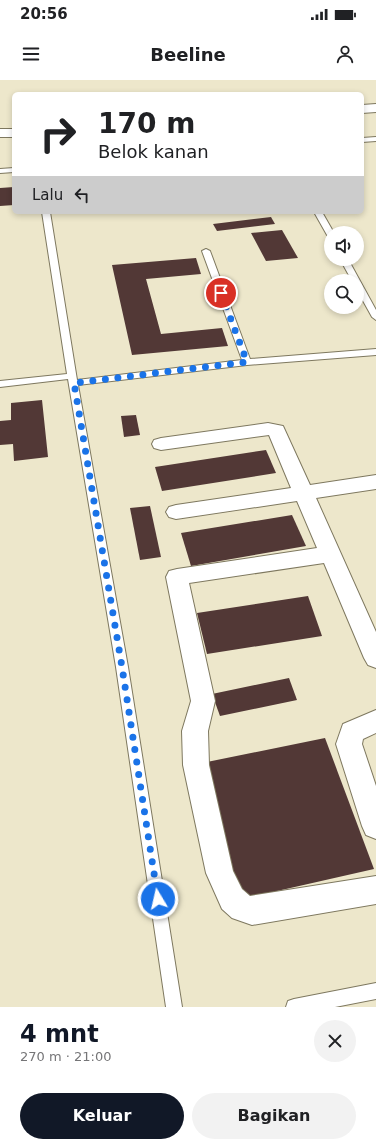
<!DOCTYPE html>
<html lang="id">
<meta charset="utf-8">
<style>
:root{--surface:#fff;--page:#f2f2f2;--text:#202124;--muted:#757577;--accent:#111827}
body{margin:0;font-family:"DejaVu Sans",sans-serif;background:var(--page);color:var(--text);height:100vh;display:flex;flex-direction:column;font-size:15px;white-space:nowrap}
*{box-sizing:border-box;margin:0}
p{font-size:13px;color:var(--muted)}
.icon{flex:none;width:22px;height:22px;fill:none;stroke:currentColor;stroke-width:2;stroke-linecap:round;stroke-linejoin:round}
.map{position:relative;height:927px;overflow:hidden}
.side{display:flex;flex-direction:column;background:var(--surface);flex:1}
.side>*{flex:none}
.banner{position:absolute;left:12px;top:12px;width:352px;height:122px;border-radius:6px;box-shadow:0 2px 6px #0003;background:#fff;color:var(--text);overflow:hidden}
.buttons{position:absolute;left:324px;top:146px;display:grid;gap:8px}
.buttons a{display:grid;place-items:center;width:40px;height:40px;border-radius:50%;background:var(--surface);box-shadow:0 2px 6px #0003;font-size:20px}
.pin{position:absolute;display:grid;place-items:center;width:34px;height:34px;color:#fff;margin:-17px;border:2px solid #fff;border-radius:50%;box-shadow:0 1px 4px #0007}
.me{position:absolute;width:44px;margin:-22px;rotate:351deg;stroke-linejoin:round;filter:drop-shadow(0 0 3px #0008)}
.turn{display:flex;align-items:center;gap:14px;height:84px;padding:0 20px;font-size:18px}
.turn .icon{width:52px;height:52px;stroke-width:2.5}
.turn b{display:block;font-size:28px;line-height:34px}
.then{display:flex;align-items:center;height:38px;padding:0 20px;background:#0003;gap:8px;font-size:15px}
.round{display:grid;place-items:center;flex:none;width:42px;height:42px;border-radius:21px;background:var(--page)}
.headline{display:flex;align-items:center;justify-content:space-between;height:68px;padding:0 20px}
h1{font-size:24px;font-weight:800;line-height:30px;color:var(--accent)}
.cta{display:flex;gap:8px;margin-top:auto;padding:8px 20px}
.cta a{flex:1;height:46px;border-radius:24px;background:var(--accent);color:#fff;font-size:16px;font-weight:800;line-height:46px;text-align:center}
.cta a+a{background:var(--page);color:var(--text)}
.status{display:flex;justify-content:space-between;align-items:center;height:28px;padding:0 20px;background:var(--surface);direction:ltr}
.status svg{height:11px;fill:currentColor}
header{display:flex;justify-content:space-between;align-items:center;height:52px;padding:0 20px;background:var(--surface);font-size:18px;font-weight:800}
.map>svg:first-child{display:block}
.building{fill:#523836}
.lines{fill:none;stroke-linecap:round;stroke-linejoin:round}
.service-casing{stroke:#7e785f;stroke-width:2}
.minor-casing{stroke:#7e785f;stroke-width:2}
.tertiary-casing{stroke:#7e785f;stroke-width:2}
.service{fill:#fff;fill-rule:evenodd}
.minor{fill:#fff;fill-rule:evenodd}
.tertiary{fill:#fff;fill-rule:evenodd}
.route{stroke:#1a73e8;stroke-width:7;stroke-dasharray:0 12.6}
</style>
<div class="status"><b>20:56</b><svg viewBox="0 0 49 12"><path d="M0 12V9h3v3zM5 12V6h3v6zM10 12V3h3v9zM15 12V0h3v12zM26 1h20v11H26zM47 4h2v5h-2z"/></svg></div>
<header><svg class="icon" aria-label="menu" viewBox="0 0 24 24"><path d="M4 6h16M4 12h16M4 18h16"/></svg>Beeline<svg class="icon" aria-label="person" viewBox="0 0 24 24"><circle cx="12" cy="8" r="4"/><path d="M4 21q1-7 8-7t8 7"/></svg></header>
<div class="map">
<svg width="376" height="927" viewBox="0 0 376 927">
<rect width="100%" height="100%" fill="#ede7cb"/>
<g class="building">
<path d="M14,107V125L0,126V108Z"/>
<path d="M271,137L275,144L217,151L213,144Z"/>
<path d="M282,150L298,178L266,181L251,153Z"/>
<path d="M196,178L201,194L146,199L161,254L222,248L228,266L132,275L112,185Z"/>
<path d="M42,320L48,377L14,381L13,364L0,365V341L11,340V323Z"/>
<path d="M136,335L140,355L124,357L121,336Z"/>
<path d="M266,370L276,393L162,411L155,387Z"/>
<path d="M150,426L161,477L140,480L130,428Z"/>
<path d="M292,435L306,466L191,486L181,453Z"/>
<path d="M308,516L322,556L207,574L197,533Z"/>
<path d="M289,598L297,620L220,636L212,614Z"/>
<path d="M325,658L374,789L238,820L202,683Z"/>
</g>
<g class="lines">
<defs>
<g id="service">
<path d="M376,57V61L362,62V58Z"/>
<path d="M14,88V92L0,93V89Z"/>
<path d="M42,132H50L77,300L242,280L202,171L206,169L210,171L250,279L376,269V275L247,285L78,305L128,587L182,927H166L116,587L68,299L0,307V301L67,294Z"/>
<path d="M314,132H322L334,153H331V157L327,155Z"/>
<path d="M340,179H348L376,230V240L372,237L357,210V201H352Z"/>
<path d="M376,903V919L335,927H286L288,921L294,919Z"/>
</g>
<g id="minor">
<path d="M268,343L283,346L310,405L376,395V409L316,418L376,552V588L368,585L364,578L324,483L189,503L215,621L208,651L209,685L233,791L242,809L250,816L376,796V824L252,845L232,838L222,829L206,793L183,685L182,651L191,621L166,497L169,491L177,489L317,468L297,421L176,439L169,437L166,432L169,427L176,425L291,408L269,355L161,370L154,368L152,364L154,360L161,358Z"/>
<path d="M376,630V653L363,659L362,664L376,706V759L366,755L362,746L336,664L343,644Z"/>
</g>
<g id="tertiary">
<path d="M376,24V32L362,33V25Z"/>
<rect x="0" y="49" width="14" height="8"/>
</g>
</defs>
<use href="#service" class="service-casing"/>
<use href="#minor" class="minor-casing"/>
<use href="#tertiary" class="tertiary-casing"/>
<use href="#service" class="service"/>
<use href="#minor" class="minor"/>
<use href="#tertiary" class="tertiary"/>
</g>
<g class="lines">
<path class="route" d="M158,819L122,587L74,303L247,282L221,213"/>
</g>
</svg>
<div class="buttons">
<a><svg class="icon" aria-label="sound" viewBox="0 0 24 24"><path d="M4 9h4l5-4v14l-5-4H4zM17 9q2 3 0 6"/></svg></a>
<a><svg class="icon" aria-label="search" viewBox="0 0 24 24"><circle cx="10" cy="10" r="6"/><path d="M15 15l6 6"/></svg></a>
</div>
<div class="pin" style="left:221px;top:213px;background:#d93025"><svg class="icon" aria-label="arrive" viewBox="0 0 24 24"><path d="M6 21V4h12l-3 4 3 4H6"/></svg></div>
<svg class="me" style="left:158px;top:819px" viewBox="-20 -20 40 40"><circle r="17" fill="#1a73e8" stroke="#fff" stroke-width="3"/><path d="M0-11L8 9 0 5-8 9z" fill="#fff"/></svg>
<div class="banner">
<div class="turn"><svg class="icon" aria-label="right" viewBox="0 0 24 24"><path d="M7 20v-9h11M14 6l5 5-5 5"/></svg><div><b>170 m</b>Belok kanan</div></div>
<div class="then">Lalu<svg class="icon" aria-label="left" viewBox="0 0 24 24"><path d="M17 20v-9H6M10 6l-5 5 5 5"/></svg></div>
</div>
</div>
<section class="side">
<div class="headline"><div><h1>4 mnt</h1><p>270 m · 21:00</p></div><a class="round"><svg class="icon" aria-label="close" viewBox="0 0 24 24"><path d="M6 6l12 12M18 6L6 18"/></svg></a></div>
<div class="cta"><a>Keluar</a><a>Bagikan</a></div>
</section>
